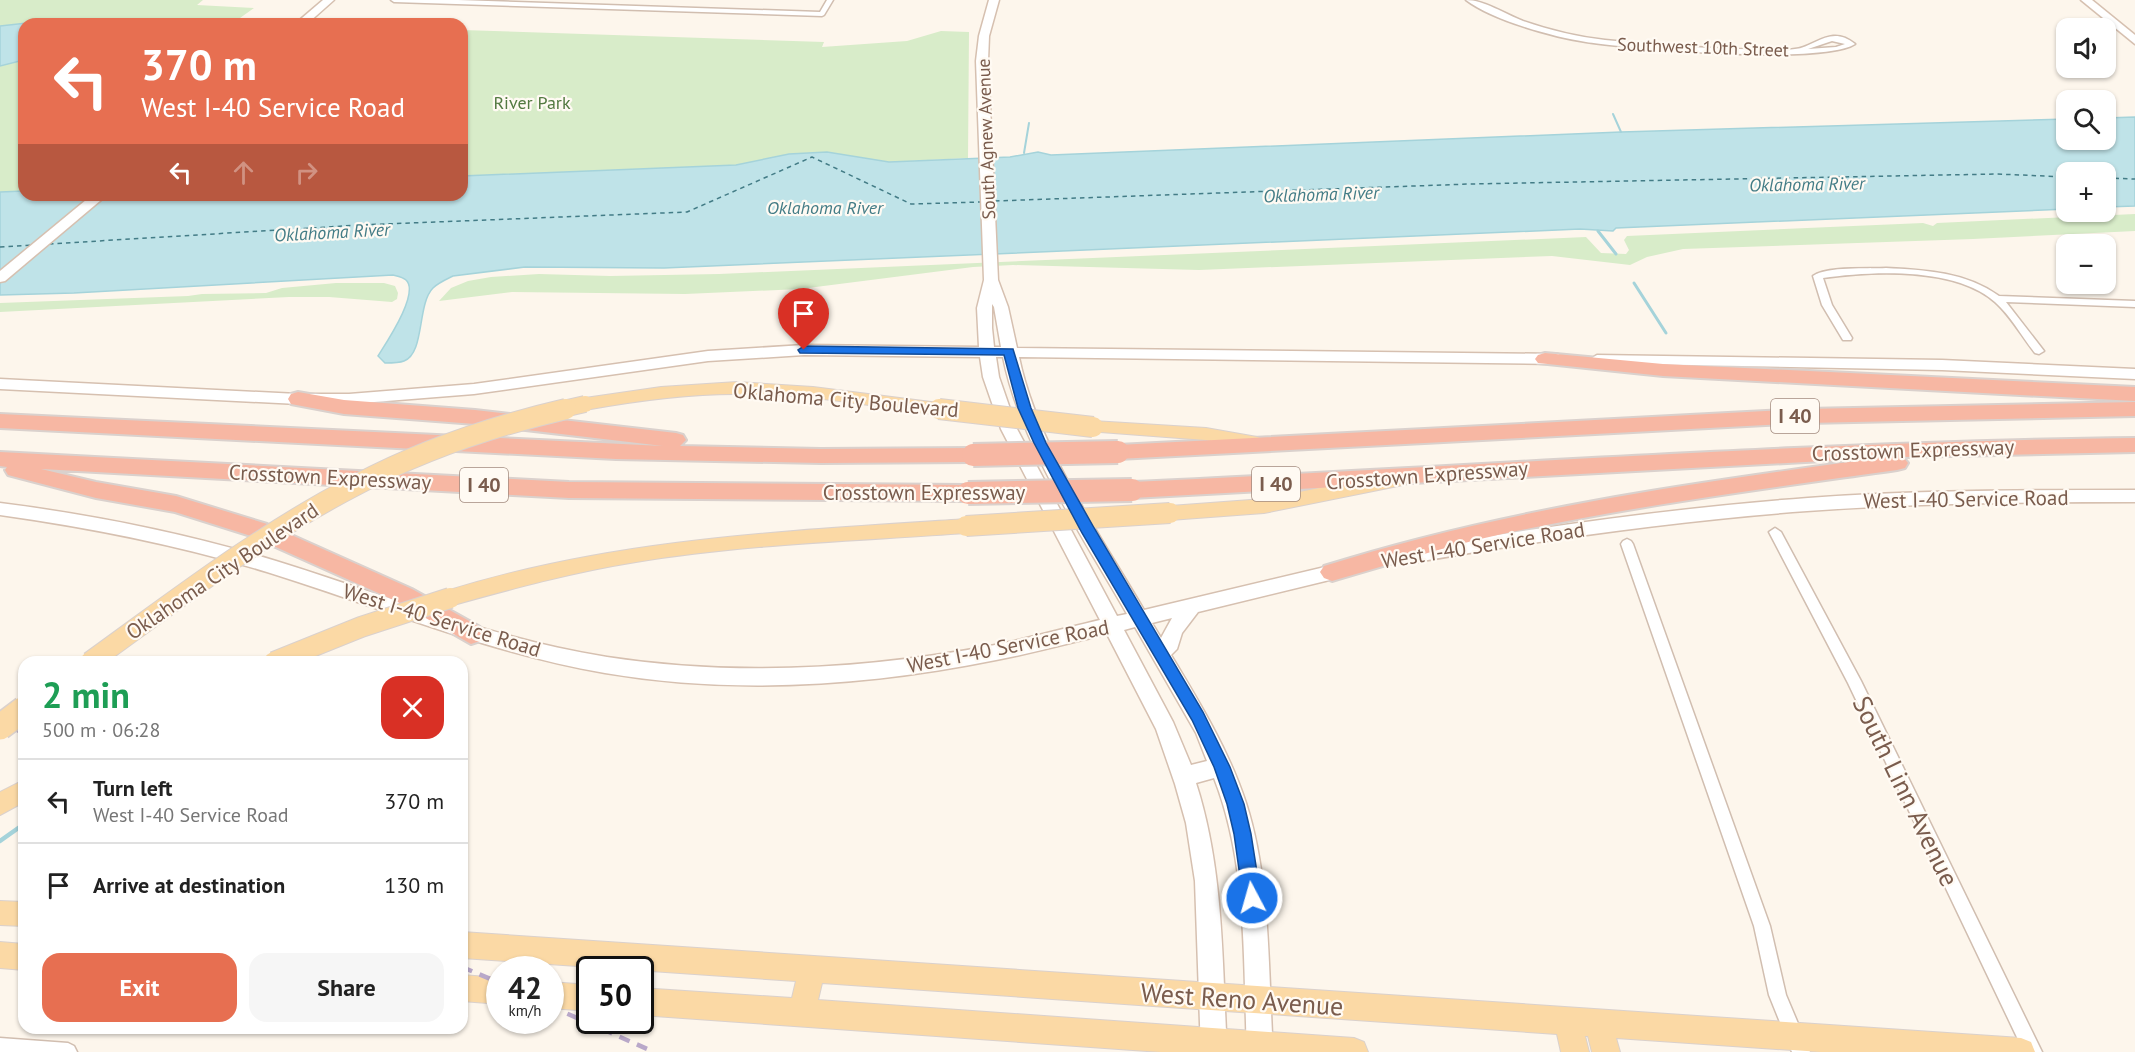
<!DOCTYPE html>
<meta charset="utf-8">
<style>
:root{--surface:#fff;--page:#f6f6f6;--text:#222;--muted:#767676;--line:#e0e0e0;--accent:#e76f51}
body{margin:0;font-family:"PT Sans",sans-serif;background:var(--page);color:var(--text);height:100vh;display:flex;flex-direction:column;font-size:22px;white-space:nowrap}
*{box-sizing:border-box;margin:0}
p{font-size:20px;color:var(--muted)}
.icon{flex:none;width:33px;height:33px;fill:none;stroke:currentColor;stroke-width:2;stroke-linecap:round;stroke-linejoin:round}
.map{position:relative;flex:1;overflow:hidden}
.details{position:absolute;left:18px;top:656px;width:450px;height:378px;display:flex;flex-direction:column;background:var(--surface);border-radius:18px;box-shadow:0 2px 4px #0004}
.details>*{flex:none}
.hud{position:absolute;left:18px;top:18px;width:450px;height:183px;border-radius:18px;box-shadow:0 2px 4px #0004;background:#e76f51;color:#fff;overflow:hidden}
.controls{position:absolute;left:2056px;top:18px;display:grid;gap:12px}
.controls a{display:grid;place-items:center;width:60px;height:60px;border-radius:12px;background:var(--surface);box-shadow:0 2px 4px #0004;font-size:30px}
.speed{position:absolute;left:486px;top:956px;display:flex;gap:12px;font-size:30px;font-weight:700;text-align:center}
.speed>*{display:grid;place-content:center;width:78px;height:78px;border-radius:50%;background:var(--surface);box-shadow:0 2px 4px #0004;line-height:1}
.speed small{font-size:15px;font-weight:400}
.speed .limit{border:3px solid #111;border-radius:9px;background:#fff;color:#111}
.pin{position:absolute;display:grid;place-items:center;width:51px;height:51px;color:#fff;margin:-62px -26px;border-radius:50% 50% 50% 0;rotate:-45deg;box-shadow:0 0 6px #0007}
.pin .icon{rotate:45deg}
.me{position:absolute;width:66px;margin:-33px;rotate:354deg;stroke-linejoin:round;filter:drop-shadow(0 0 4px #0008)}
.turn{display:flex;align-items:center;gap:21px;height:126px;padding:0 24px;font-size:27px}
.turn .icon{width:78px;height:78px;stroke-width:2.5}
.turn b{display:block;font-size:42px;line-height:51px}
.lanes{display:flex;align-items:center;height:57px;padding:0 24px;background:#0003;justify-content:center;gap:30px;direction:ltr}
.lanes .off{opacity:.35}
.round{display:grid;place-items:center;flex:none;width:63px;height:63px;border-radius:18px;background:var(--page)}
.headline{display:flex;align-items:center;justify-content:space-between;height:102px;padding:0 24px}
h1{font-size:36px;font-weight:700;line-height:45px;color:#1e9e55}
.button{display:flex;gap:12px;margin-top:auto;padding:12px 24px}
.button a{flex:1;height:69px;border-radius:18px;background:var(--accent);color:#fff;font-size:24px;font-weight:700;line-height:69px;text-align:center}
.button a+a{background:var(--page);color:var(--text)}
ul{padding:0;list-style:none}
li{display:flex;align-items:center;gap:18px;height:84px;padding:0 24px;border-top:2px solid var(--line)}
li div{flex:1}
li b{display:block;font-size:22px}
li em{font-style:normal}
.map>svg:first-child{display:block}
.green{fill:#d8ecc9}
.water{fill:#bfe3e8;stroke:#a5d3da;stroke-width:1.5}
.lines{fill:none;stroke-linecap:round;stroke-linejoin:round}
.stream-far2{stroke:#a5d3da;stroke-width:2}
.stream-far1{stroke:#a5d3da;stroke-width:3}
.stream{stroke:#a5d3da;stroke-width:4.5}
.ferry{stroke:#437c86;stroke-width:1.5;stroke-dasharray:4.5 4;stroke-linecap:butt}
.street-casing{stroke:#d1beb0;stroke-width:3}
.secondary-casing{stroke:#d6c0b0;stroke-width:3}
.primary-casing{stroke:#dad1cd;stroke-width:2}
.highway-casing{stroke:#dad1cd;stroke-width:4}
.street{fill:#fff;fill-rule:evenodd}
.secondary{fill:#fff;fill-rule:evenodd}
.primary{fill:#fbd9a5;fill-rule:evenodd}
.highway{fill:#f7b7a3;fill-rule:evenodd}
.rail{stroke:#b9a8c9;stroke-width:4.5;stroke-dasharray:11 8;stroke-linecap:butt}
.primary-bridge-far2-casing{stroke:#dad1cd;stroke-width:18;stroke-linecap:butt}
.primary-bridge-far1-casing{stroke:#dad1cd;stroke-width:22;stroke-linecap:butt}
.primary-bridge-casing{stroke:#dad1cd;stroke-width:28;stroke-linecap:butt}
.highway-bridge-casing{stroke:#dad1cd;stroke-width:26;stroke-linecap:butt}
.primary-bridge-far2{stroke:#fbd9a5;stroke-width:16}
.primary-bridge-far1{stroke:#fbd9a5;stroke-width:20}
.primary-bridge{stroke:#fbd9a5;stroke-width:25}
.highway-bridge{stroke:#f7b7a3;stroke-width:22}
.route{fill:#1a73e8;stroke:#114b97;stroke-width:1.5}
.labels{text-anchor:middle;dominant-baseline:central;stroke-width:4.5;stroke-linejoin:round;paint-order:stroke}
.far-street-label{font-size:18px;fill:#7a5c4d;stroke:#fffaf3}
.far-park-label{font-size:18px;fill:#537a41;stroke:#fffaf3}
.far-water-label{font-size:18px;font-style:italic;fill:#437c86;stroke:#fffaf3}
.shield{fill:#fffaf3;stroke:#a28b7f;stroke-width:1.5}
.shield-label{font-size:20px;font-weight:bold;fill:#7a5c4d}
.street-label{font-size:21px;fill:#7a5c4d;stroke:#fffaf3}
.near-street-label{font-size:26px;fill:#7a5c4d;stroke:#fffaf3}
</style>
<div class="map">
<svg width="2135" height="1052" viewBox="0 0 2135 1052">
<rect width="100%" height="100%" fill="#fdf6ec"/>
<g class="green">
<path d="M0,0H203L197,5L254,8L240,18L294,20L290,24H24V195L0,259Z"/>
<path d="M462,30L824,42L822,47L907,41L941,31L969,32L968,158L889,162L827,152L789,154L736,165L462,176Z"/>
<path d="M2135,214V231L1973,239L1683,249L1647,257L1630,265L1552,256L1199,270L1013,265L973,267L800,289L685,294L512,292L439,301L451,288L468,281L491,277L539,274L610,276L719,274L1586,237L1601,253L1626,254L1629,250L1624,240L1627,236L1923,223L1933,226L1937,223Z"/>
<path d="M336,283H384L395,286L398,293L397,299L392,302L329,297H289L0,312V303L188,296L202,294L266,293L282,288Z"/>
</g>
<g class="water">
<path d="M36,22L44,24H24V60L0,66V26Z"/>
<path d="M2135,117V206L2106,207V172H2067V209L1616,228L1613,231L1580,229L664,268L525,267L453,276C447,279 438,283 433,288C417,304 425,353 404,361C399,363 391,363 385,363L378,356C386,343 420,293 406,280C403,277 397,276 393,275L74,293L0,295V192L24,191V195H462V176L736,165L789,154L827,152L889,162L1010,157L1038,152L1051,155L1621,132L2067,119V140H2106V118Z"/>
</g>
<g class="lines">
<g class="stream-far2">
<path d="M1613,114L1621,132"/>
<path d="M1024,153L1029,123"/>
</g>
<g class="stream-far1">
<path d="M1598,231L1616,254"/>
<path d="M1634,283L1666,333"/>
</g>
<path class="stream" d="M0,841L24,824"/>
<g class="ferry">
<path d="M2106,178L2135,179"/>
<path d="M995,201L1470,184L1997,174L2067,177"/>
<path d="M49,244L360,225L687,212L812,157L911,204L981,202"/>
<path d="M0,247L32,245"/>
</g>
<defs>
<g id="street">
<path d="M391,0H458L820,12L827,0H833L824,15L822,16L394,2Z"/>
<path d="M1466,0C1484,0 1505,14 1523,21C1549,30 1577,37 1605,40C1649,44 1694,48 1739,49C1757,49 1777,52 1795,49C1815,47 1831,24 1855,44C1824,65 1630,49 1586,42C1553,37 1492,20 1466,0ZM1832,41L1845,44L1836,47L1808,49Z"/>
<path d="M1886,268C1925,270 1966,272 1999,296L2135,301V307L2006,302L2044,351L2039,354L2035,353C2022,337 2011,316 1995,302C1955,267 1873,271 1823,278L1832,305L1852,338L1851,340H1843L1822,305L1813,276C1827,266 1868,269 1886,268Z"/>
<path d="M1775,528L1781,532L1861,681L2042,1052H2024L1848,683L1769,532Z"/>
<path d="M1627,539L1631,541L1633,544L1770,926L1786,995L1810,1052H1792L1769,995L1754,926L1621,544L1623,541Z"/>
<path d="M0,1038L68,1043L74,1046L77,1052H0Z"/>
</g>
<g id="secondary">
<path d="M323,0H334L307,24H295Z"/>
<path d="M989,0H999L989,36L988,61L998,280L1008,307L1017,348L1558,354L1566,359L1558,364L1019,357C1037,445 1099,533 1144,610L1346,562L1353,564L1355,569L1353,574L1346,576L1198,612L1182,633L1177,649L1171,655C1200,703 1229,751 1246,803C1271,880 1268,972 1273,1052H1247C1243,961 1248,864 1214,778L1196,783C1224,870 1222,961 1227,1052H1201L1195,881L1186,823L1175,784L1156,729L1107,634C1070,643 1033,653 996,660C868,686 734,695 605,673C489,653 379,607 267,572C179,545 91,528 0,515V503C94,515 185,533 276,561C386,595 493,639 607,657C736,677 867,669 995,645C1030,638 1065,628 1100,620L1001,429L983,377L980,357L804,355L708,361L474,394L349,404H298L0,389V379L298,394H349L474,384L708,351L804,345L979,347L977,308L984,280L976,61L979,36ZM992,304L994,307L1001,347H994L992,328ZM996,357H1003C1020,444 1083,537 1127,614L1117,616L1017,429L999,377ZM1172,618L1161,638L1152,623ZM1135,627L1196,733L1207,761L1191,765L1173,722L1124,630Z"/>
<path d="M2081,0H2092L2135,35V44Z"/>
<path d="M92,195H107L5,281L0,282V271Z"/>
<path d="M1597,355L1942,360L2135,369V379L1942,370L1591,363L1589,360Z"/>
<path d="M2135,490V502C2026,502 1916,503 1807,511C1673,521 1539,540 1406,564L1399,562L1397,557L1399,552L1406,550C1539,527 1673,508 1808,498C1917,490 2026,490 2135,490Z"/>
</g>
<g id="primary">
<path d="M737,382L813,387L939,403L945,405L948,409L945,413L939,415C871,406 803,393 735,394C684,394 635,401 585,410L579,408L576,404L579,400L585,398L661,387Z"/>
<path d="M1093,421L1206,428L1257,437L1263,439L1266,443L1263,447L1257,449L1206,440L1087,431L1084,427L1087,423Z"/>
<path d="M1396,473L1403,475L1405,480L1403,485L1264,513L1170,520L1163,518L1160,513L1163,508L1170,506L1264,499Z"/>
<path d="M966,519L973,521L976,526L973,531L966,533C856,541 745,544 636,562C573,572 511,589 450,606L443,604L440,598L443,592C613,538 789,531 966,519Z"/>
<path d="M24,780V802L0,815V792Z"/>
<path d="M0,901L24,902V926L0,925Z"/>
<path d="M462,932L2021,1038L2031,1042L2035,1052H1821L1616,1038L1620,1052H1592L1588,1036H1585L1589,1052H1561L1557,1034L822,983L818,1000L1354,1038L1364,1042L1368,1052H1161L640,1015V988L792,998L796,981L462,958Z"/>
<path d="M0,942L24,944V970L0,968Z"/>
<path d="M462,975L500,978V1004L462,1001Z"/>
<path d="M550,982L590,985V1011L550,1008Z"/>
</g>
<g id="highway">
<path d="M1545,353L1663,364L2135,387V401L1663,376L1538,363L1535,359L1538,355Z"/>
<path d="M298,392L344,400L475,410L676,433L683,435L686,440L680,446L821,449L973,448L981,450L984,455L981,460L973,462L821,463L616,459L0,428V414L663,446L475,424L344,414L291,404L288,399L291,394Z"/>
<path d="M2135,402V416L1806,423L1118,459L1111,457L1107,452L1111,447L1118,445L1806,409Z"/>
<path d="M2135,438V452L1903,457L1908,463L1905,468L1897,470C1756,490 1615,508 1476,540C1428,552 1380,567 1332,581L1324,578L1320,572L1324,566C1505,509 1692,483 1879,458L1132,498L1124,495L1121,490L1124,485L1132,482C1466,467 1800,442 2135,438Z"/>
<path d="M0,452L569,482L968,485L976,487L979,493L976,499L968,501L569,498L41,469L96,482L176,496L267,524L412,589L480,627L483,634L480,641L471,644L396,601L251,536L175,512L96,498L8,475L5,470L7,467L0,466Z"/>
</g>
</defs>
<use href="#street" class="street-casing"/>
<use href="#secondary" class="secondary-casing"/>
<use href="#primary" class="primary-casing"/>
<use href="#highway" class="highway-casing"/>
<use href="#street" class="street"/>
<use href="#secondary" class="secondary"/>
<use href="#primary" class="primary"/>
<use href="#highway" class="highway"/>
<g class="rail">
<path d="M0,719L24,734"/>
<path d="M462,967L500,983"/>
<path d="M550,1006L654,1052"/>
</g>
<defs>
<g id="primary-bridge-far2">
<path d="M939,409L949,410"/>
<path d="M559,410L585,404"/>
</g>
<g id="primary-bridge-far1">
<path d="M939,409L1093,427"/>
<path d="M966,526L1170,513"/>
<path d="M90,662C176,600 261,534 356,485C422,450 493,426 566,409"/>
<path d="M274,662L361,627L450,598"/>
</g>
<path id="primary-bridge" d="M0,727L24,709"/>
<g id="highway-bridge">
<path d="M973,455L1118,452"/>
<path d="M968,493L1132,490"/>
</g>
</defs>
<use href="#primary-bridge-far2" class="primary-bridge-far2-casing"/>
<use href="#primary-bridge-far1" class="primary-bridge-far1-casing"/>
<use href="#primary-bridge" class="primary-bridge-casing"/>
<use href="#highway-bridge" class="highway-bridge-casing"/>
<use href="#primary-bridge-far2" class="primary-bridge-far2"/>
<use href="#primary-bridge-far1" class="primary-bridge-far1"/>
<use href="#primary-bridge" class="primary-bridge"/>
<use href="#highway-bridge" class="highway-bridge"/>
</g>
<path class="route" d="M804,346L1013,349L1031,408L1046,443L1093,526L1203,712L1230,767L1244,804L1251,834L1261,898L1258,904L1252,907L1246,904L1243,898L1234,834L1227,804L1214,767L1192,720L1082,533L1034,443L1018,408L1004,355L800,353L798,350Z"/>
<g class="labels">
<g class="far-street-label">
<text transform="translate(1703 47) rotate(2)">Southwest 10th Street</text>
<text transform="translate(986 139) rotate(-92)">South Agnew Avenue</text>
</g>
<g class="far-park-label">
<text x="532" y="102">River Park</text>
</g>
<g class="far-water-label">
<text transform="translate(1807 184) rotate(-1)">Oklahoma River</text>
<text transform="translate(1321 194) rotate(-2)">Oklahoma River</text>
<text x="825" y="207">Oklahoma River</text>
<text transform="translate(332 232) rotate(-3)">Oklahoma River</text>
</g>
<g class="shield">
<rect x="1771" y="399" width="48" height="34" rx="4.5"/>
<rect x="1252" y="467" width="48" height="34" rx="4.5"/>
<rect x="460" y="468" width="48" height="34" rx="4.5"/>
</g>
<g class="shield-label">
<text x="1795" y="416">I 40</text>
<text x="1276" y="484">I 40</text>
<text x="484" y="485">I 40</text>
</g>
<g class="street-label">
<text transform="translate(846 400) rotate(5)">Oklahoma City Boulevard</text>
<text transform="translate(1913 450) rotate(-2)">Crosstown Expressway</text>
<text transform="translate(1427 475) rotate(-4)">Crosstown Expressway</text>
<text transform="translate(330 477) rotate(3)">Crosstown Expressway</text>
<text x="924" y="492">Crosstown Expressway</text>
<text transform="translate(1966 499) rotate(-1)">West I-40 Service Road</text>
<text transform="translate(1483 545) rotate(-9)">West I-40 Service Road</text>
<text transform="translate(222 571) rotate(-34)">Oklahoma City Boulevard</text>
<text transform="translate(442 620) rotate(17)">West I-40 Service Road</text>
<text transform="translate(1008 646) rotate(-11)">West I-40 Service Road</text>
</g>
<g class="near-street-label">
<text transform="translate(1906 791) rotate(64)">South Linn Avenue</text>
<text transform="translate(1242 999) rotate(4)">West Reno Avenue</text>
</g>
</g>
</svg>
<div class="controls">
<a><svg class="icon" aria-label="sound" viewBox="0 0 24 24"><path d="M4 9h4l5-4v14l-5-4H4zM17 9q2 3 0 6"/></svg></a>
<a><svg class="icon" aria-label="search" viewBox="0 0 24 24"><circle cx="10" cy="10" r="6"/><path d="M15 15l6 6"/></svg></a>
<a>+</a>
<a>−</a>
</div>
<div class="speed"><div>42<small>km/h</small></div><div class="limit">50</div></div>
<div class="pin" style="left:804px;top:350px;background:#d93025"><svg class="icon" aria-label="arrive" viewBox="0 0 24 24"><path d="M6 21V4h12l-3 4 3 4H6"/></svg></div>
<svg class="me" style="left:1252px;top:898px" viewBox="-20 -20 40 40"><circle r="17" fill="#1a73e8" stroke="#fff" stroke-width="3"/><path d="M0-11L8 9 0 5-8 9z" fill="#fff"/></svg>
<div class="hud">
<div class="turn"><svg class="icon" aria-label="left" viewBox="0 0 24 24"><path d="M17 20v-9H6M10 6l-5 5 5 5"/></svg><div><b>370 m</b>West I-40 Service Road</div></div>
<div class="lanes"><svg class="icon" aria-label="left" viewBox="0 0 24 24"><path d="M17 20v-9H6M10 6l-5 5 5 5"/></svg><svg class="icon off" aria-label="ahead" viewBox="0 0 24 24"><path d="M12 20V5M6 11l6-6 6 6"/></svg><svg class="icon off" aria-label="right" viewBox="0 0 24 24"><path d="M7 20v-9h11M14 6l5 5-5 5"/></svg></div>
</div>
<section class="details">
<div class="headline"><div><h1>2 min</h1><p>500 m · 06:28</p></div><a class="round" style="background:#d93025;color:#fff"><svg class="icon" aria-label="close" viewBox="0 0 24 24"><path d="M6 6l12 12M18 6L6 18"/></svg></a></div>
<ul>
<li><svg class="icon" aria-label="left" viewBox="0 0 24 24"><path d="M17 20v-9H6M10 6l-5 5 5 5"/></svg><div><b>Turn left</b><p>West I-40 Service Road</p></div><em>370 m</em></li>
<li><svg class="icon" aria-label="arrive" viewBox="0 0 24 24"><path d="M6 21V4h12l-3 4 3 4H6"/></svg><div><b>Arrive at destination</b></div><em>130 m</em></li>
</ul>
<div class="button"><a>Exit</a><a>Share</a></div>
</section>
</div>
